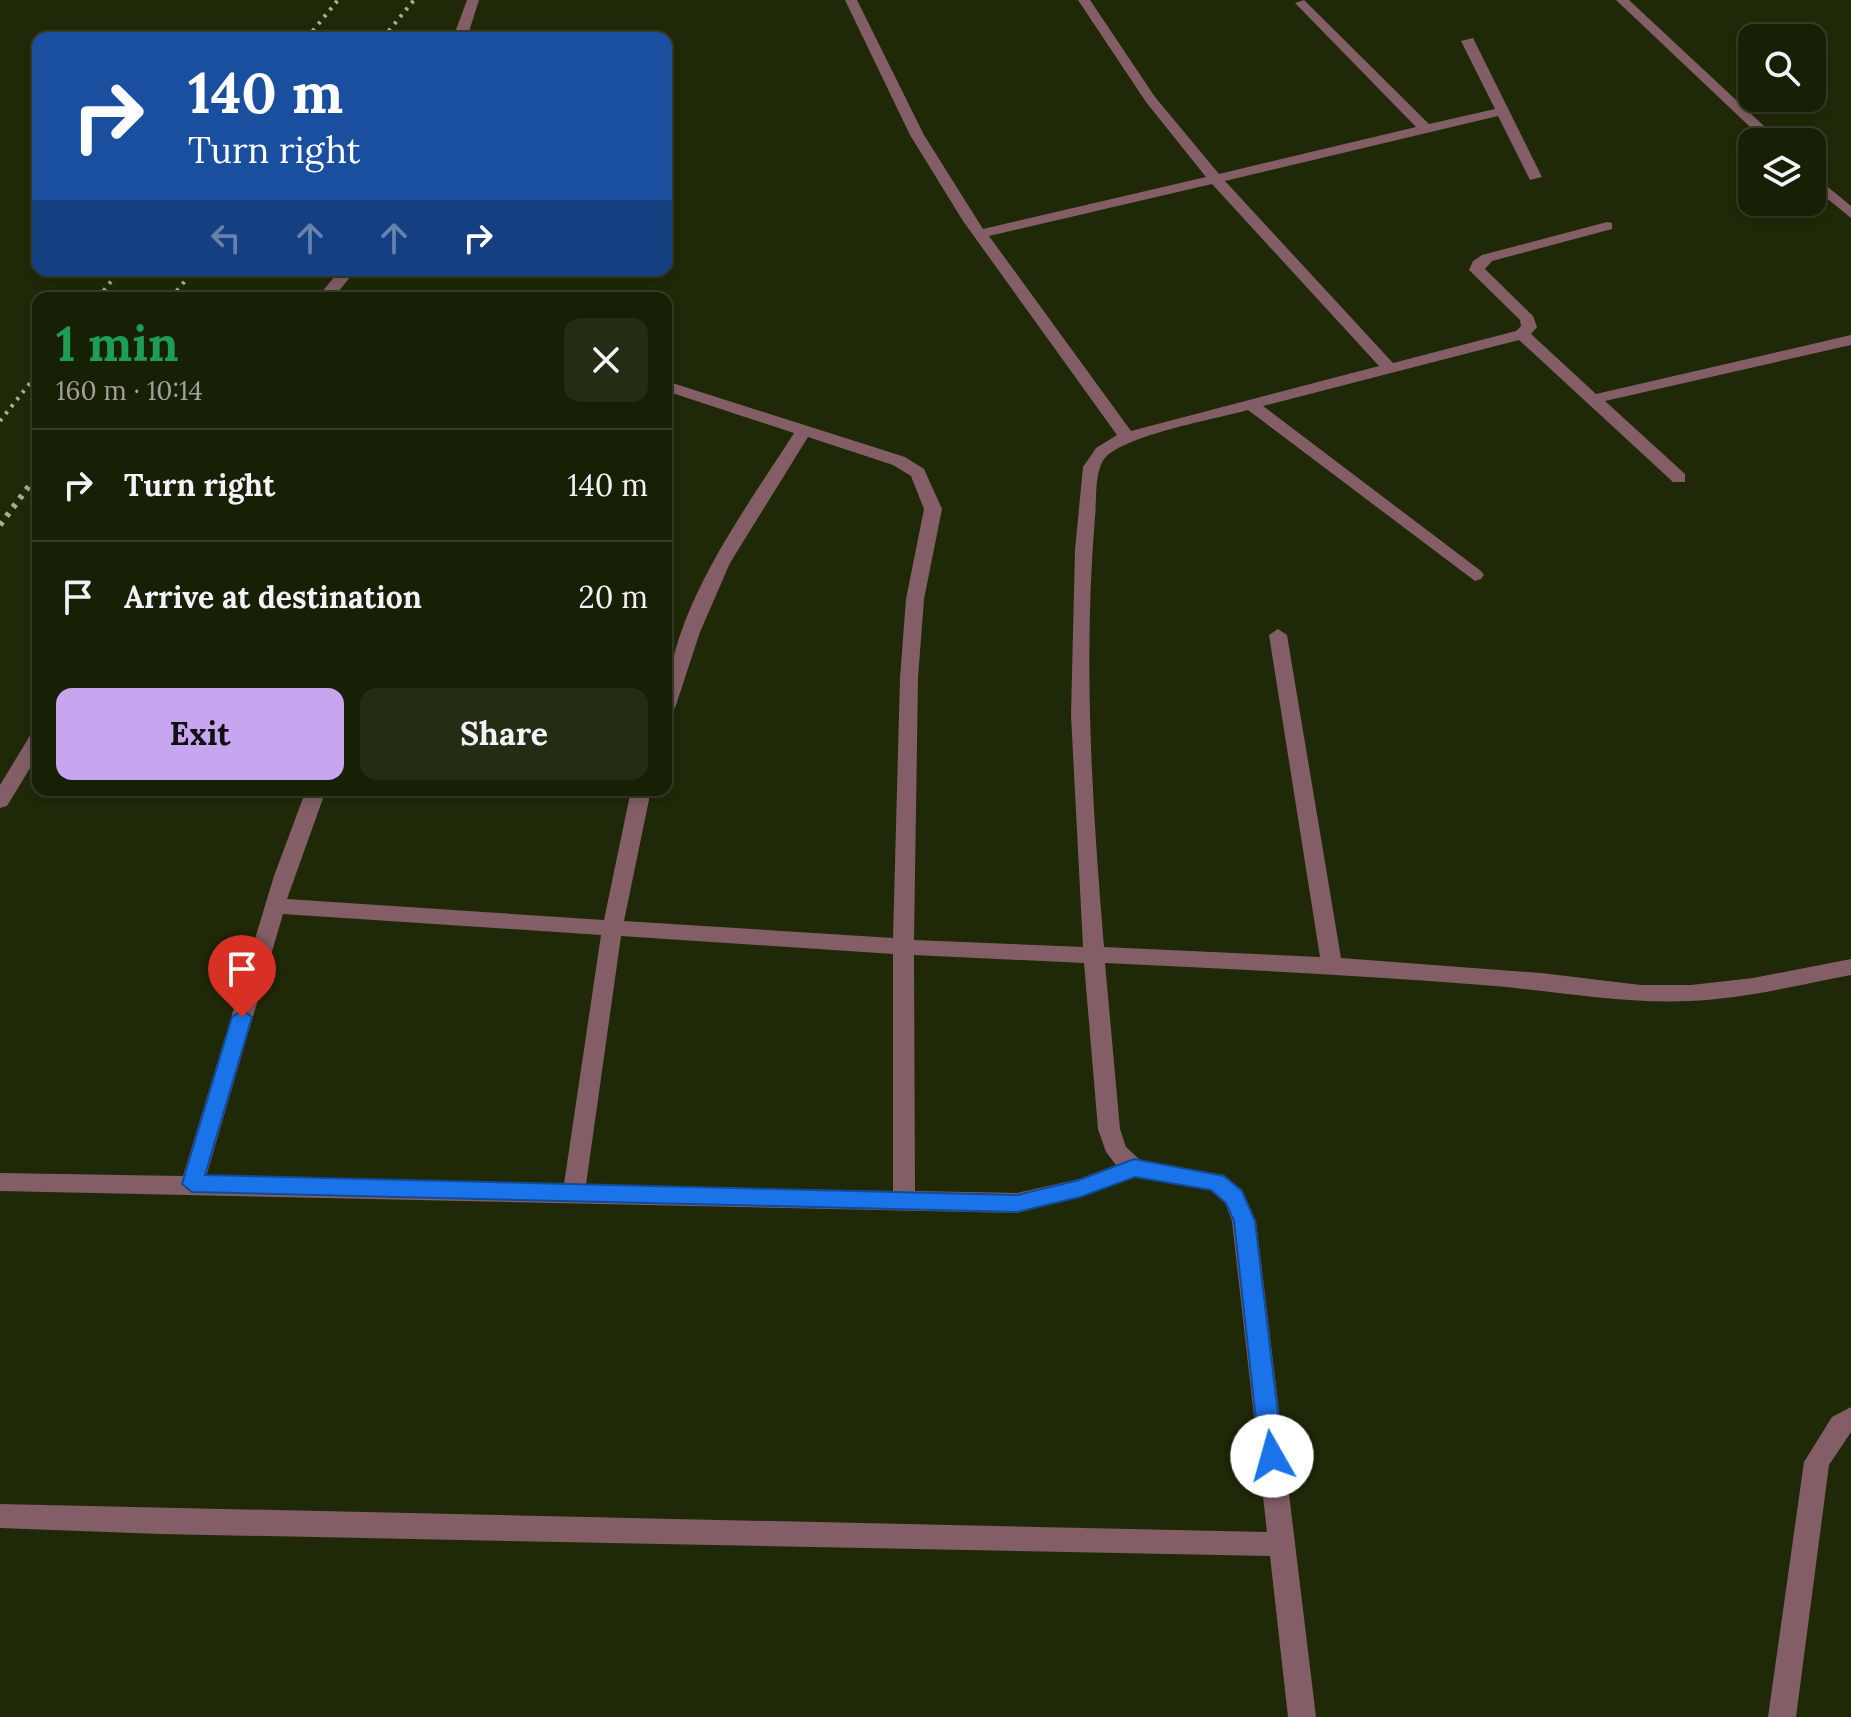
<!DOCTYPE html>
<meta charset="utf-8">
<style>
:root{--surface:#171f05;--page:#242c13;--text:#f1f3f6;--muted:#9ea29a;--line:#363d27;--accent:#c7a6ef}
body{margin:0;font-family:Lora,serif;background:var(--page);color:var(--text);height:100vh;display:flex;flex-direction:column;font-size:30px;white-space:nowrap}
*{box-sizing:border-box;margin:0}
p{font-size:26px;color:var(--muted)}
.icon{flex:none;width:44px;height:44px;fill:none;stroke:currentColor;stroke-width:2;stroke-linecap:round;stroke-linejoin:round}
.map{position:relative;flex:1;overflow:hidden}
.panel{position:absolute;left:32px;top:292px;width:640px;height:504px;display:flex;flex-direction:column;background:var(--surface);border-radius:16px;box-shadow:0 4px 12px #0003,0 0 0 2px var(--line)}
.panel>*{flex:none}
.guide{position:absolute;left:32px;top:32px;width:640px;height:244px;border-radius:16px;box-shadow:0 4px 12px #0003,0 0 0 2px var(--line);background:#1a4fa0;color:#fff;overflow:hidden}
.controls{position:absolute;left:1738px;top:24px;display:grid;gap:16px}
.controls a{display:grid;place-items:center;width:88px;height:88px;border-radius:16px;background:var(--surface);box-shadow:0 4px 12px #0003,0 0 0 2px var(--line);font-size:40px}
.pin{position:absolute;display:grid;place-items:center;width:68px;height:68px;color:#fff;margin:-82px -34px;border-radius:50% 50% 50% 0;rotate:-45deg;box-shadow:0 0 8px #0007}
.pin .icon{rotate:45deg}
.me{position:absolute;width:88px;margin:-44px;rotate:353deg;stroke-linejoin:round;filter:drop-shadow(0 0 6px #0008)}
.turn{display:flex;align-items:center;gap:28px;height:168px;padding:0 24px;font-size:36px}
.turn .icon{width:104px;height:104px;stroke-width:2.5}
.turn b{display:block;font-size:56px;line-height:68px}
.lanes{display:flex;align-items:center;height:76px;padding:0 24px;background:#0003;justify-content:center;gap:40px;direction:ltr}
.lanes .off{opacity:.35}
.round{display:grid;place-items:center;flex:none;width:84px;height:84px;border-radius:16px;background:var(--page)}
.headline{display:flex;align-items:center;justify-content:space-between;height:136px;padding:0 24px}
h1{font-size:48px;font-weight:700;line-height:60px;color:#1e9e55}
.action{display:flex;gap:16px;margin-top:auto;padding:16px 24px}
.action a{flex:1;height:92px;border-radius:16px;background:var(--accent);color:#111;font-size:32px;font-weight:700;line-height:92px;text-align:center}
.action a+a{background:var(--page);color:var(--text)}
ul{padding:0;list-style:none}
li{display:flex;align-items:center;gap:24px;height:112px;padding:0 24px;border-top:2px solid var(--line)}
li div{flex:1}
li b{display:block;font-size:30px}
li em{font-style:normal}
.map>svg:first-child{display:block}
.lines{fill:none;stroke-linecap:round;stroke-linejoin:round}
.minor{fill:#835e66;fill-rule:evenodd}
.rail-far1{stroke:#a5b18f;stroke-width:4;stroke-dasharray:3 6;stroke-linecap:butt}
.rail{stroke:#a5b18f;stroke-width:6;stroke-dasharray:4 7;stroke-linecap:butt}
.route{fill:#1a73e8;stroke:#114b97;stroke-width:2}
</style>
<div class="map">
<svg width="1851" height="1717" viewBox="0 0 1851 1717">
<rect width="100%" height="100%" fill="#1f2907"/>
<g class="lines">
<g class="minor">
<path d="M467,0H479L467,38H453Z"/>
<path d="M845,0H857L924,135L983,229L1206,177L1146,102L1078,0H1090L1155,97L1219,174L1416,127L1295,3L1304,0L1429,124L1495,109L1461,41L1473,38L1542,177L1530,180L1498,116L1225,181L1393,363L1516,331L1521,326L1520,320L1469,270L1473,261L1482,255L1607,222L1612,223V229L1492,261L1485,269L1533,316L1537,327L1531,334L1596,394L1851,335V345L1605,401L1685,474V482H1673L1519,340L1263,406L1481,571L1484,575L1481,579L1475,581L1248,410C1216,419 1125,435 1105,458C1094,471 1097,500 1095,517C1083,660 1092,804 1104,947L1320,957L1269,635L1278,629L1287,635L1341,958L1541,973L1641,985H1691L1753,978L1851,959V975C1798,985 1743,999 1689,1001C1620,1004 1551,990 1482,985C1357,975 1231,969 1105,963L1120,1129L1126,1147L1140,1160L1224,1175L1242,1190L1256,1221L1316,1717H1288L1270,1556L160,1534L0,1528V1504L1267,1532L1232,1221L1225,1203L1210,1190L1134,1177L1080,1197L1017,1213L0,1191V1173L183,1176L274,876L306,790H326L287,899L604,920L631,790H651L624,921L893,938L900,678L906,599L924,509L911,476L893,465L808,437L730,563L700,632L675,708L666,714C666,614 742,515 794,433L666,391V381L905,457L924,469L942,509L924,599L918,678L914,940L1083,947L1071,715L1075,550L1083,467L1096,448L1117,435L963,221L910,135ZM1212,184L1379,366L1131,431L989,236ZM283,914L601,935L564,1184L206,1177ZM621,936L893,954V1191L586,1185ZM914,955L1084,963L1098,1129L1106,1152L1116,1165L1079,1179L1017,1193L915,1191Z"/>
<path d="M1616,0H1629L1781,142H1766Z"/>
<path d="M1812,174L1851,206V218L1812,186Z"/>
<path d="M340,270H356L333,298H317Z"/>
<path d="M38,732V755L7,806L0,808V785L31,734Z"/>
<path d="M1851,1407V1432L1829,1465L1796,1717H1768L1804,1462L1832,1417Z"/>
</g>
<g class="rail-far1">
<path d="M307,38L338,0"/>
<path d="M383,38L414,0"/>
<path d="M98,298L120,270"/>
<path d="M171,298L194,270"/>
<path d="M0,421L38,373"/>
</g>
<path class="rail" d="M0,525L38,474"/>
</g>
<path class="route" d="M242,1010L252,1017L205,1175L1017,1195L1079,1180L1134,1159L1224,1176L1242,1191L1255,1221L1283,1456L1280,1463L1272,1466L1264,1463L1260,1456L1234,1221L1226,1203L1211,1190L1135,1177L1080,1197L1017,1212L192,1192L182,1184L232,1017Z"/>
</svg>
<div class="controls">
<a><svg class="icon" aria-label="search" viewBox="0 0 24 24"><circle cx="10" cy="10" r="6"/><path d="M15 15l6 6"/></svg></a>
<a><svg class="icon" aria-label="layers" viewBox="0 0 24 24"><path d="M12 4l9 5-9 5-9-5zM3 14l9 5 9-5"/></svg></a>
</div>
<div class="pin" style="left:242px;top:1017px;background:#d93025"><svg class="icon" aria-label="arrive" viewBox="0 0 24 24"><path d="M6 21V4h12l-3 4 3 4H6"/></svg></div>
<svg class="me" style="left:1272px;top:1456px" viewBox="-20 -20 40 40"><circle r="19" fill="#fff"/><path d="M0-13L10 11 0 6-10 11z" fill="#1a73e8"/></svg>
<div class="guide">
<div class="turn"><svg class="icon" aria-label="right" viewBox="0 0 24 24"><path d="M7 20v-9h11M14 6l5 5-5 5"/></svg><div><b>140 m</b>Turn right</div></div>
<div class="lanes"><svg class="icon off" aria-label="left" viewBox="0 0 24 24"><path d="M17 20v-9H6M10 6l-5 5 5 5"/></svg><svg class="icon off" aria-label="ahead" viewBox="0 0 24 24"><path d="M12 20V5M6 11l6-6 6 6"/></svg><svg class="icon off" aria-label="ahead" viewBox="0 0 24 24"><path d="M12 20V5M6 11l6-6 6 6"/></svg><svg class="icon" aria-label="right" viewBox="0 0 24 24"><path d="M7 20v-9h11M14 6l5 5-5 5"/></svg></div>
</div>
<section class="panel">
<div class="headline"><div><h1>1 min</h1><p>160 m · 10:14</p></div><a class="round"><svg class="icon" aria-label="close" viewBox="0 0 24 24"><path d="M6 6l12 12M18 6L6 18"/></svg></a></div>
<ul>
<li><svg class="icon" aria-label="right" viewBox="0 0 24 24"><path d="M7 20v-9h11M14 6l5 5-5 5"/></svg><div><b>Turn right</b></div><em>140 m</em></li>
<li><svg class="icon" aria-label="arrive" viewBox="0 0 24 24"><path d="M6 21V4h12l-3 4 3 4H6"/></svg><div><b>Arrive at destination</b></div><em>20 m</em></li>
</ul>
<div class="action"><a>Exit</a><a>Share</a></div>
</section>
</div>
